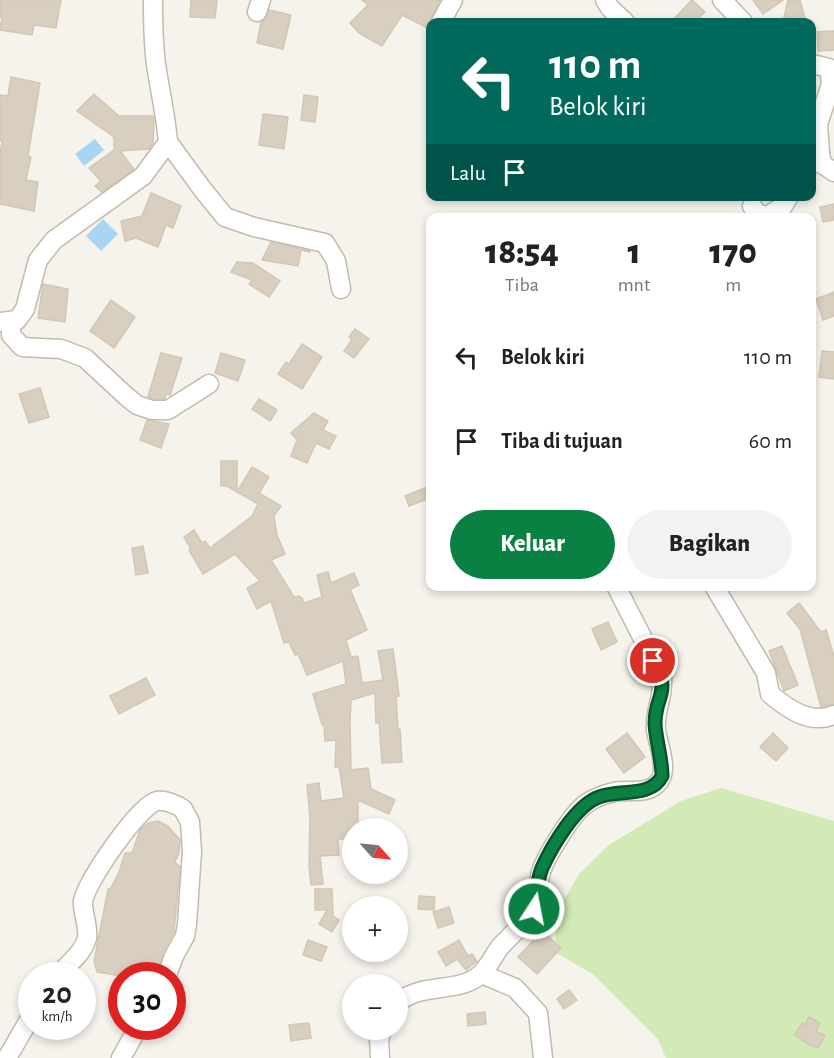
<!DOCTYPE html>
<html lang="id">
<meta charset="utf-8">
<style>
:root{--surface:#fff;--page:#f2f2f2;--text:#222;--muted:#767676;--accent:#0b8043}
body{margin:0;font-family:"Alegreya Sans",sans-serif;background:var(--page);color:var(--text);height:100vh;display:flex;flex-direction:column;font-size:22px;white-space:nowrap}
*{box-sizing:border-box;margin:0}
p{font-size:20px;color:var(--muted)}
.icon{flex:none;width:33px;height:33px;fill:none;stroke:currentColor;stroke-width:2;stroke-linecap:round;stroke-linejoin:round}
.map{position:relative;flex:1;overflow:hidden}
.side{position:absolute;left:426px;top:213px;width:390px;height:378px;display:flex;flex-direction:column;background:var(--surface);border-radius:12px;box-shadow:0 3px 9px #0003}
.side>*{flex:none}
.guide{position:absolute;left:426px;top:18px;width:390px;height:183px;border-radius:12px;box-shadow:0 3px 9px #0003;background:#00695c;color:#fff;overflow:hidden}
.needle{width:39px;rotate:117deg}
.buttons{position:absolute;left:342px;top:818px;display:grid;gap:12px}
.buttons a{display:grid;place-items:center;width:66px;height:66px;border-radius:50%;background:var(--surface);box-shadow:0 3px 9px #0003;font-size:30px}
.speed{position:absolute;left:18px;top:962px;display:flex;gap:12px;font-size:30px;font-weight:700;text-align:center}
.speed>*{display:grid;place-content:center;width:78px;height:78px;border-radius:50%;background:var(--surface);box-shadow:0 3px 9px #0003;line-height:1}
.speed small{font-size:15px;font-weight:400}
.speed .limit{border:9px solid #d22;background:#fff;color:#111}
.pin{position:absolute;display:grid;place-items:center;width:51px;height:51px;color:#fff;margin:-26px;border:3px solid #fff;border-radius:50%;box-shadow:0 2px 6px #0007}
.me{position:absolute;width:66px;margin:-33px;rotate:11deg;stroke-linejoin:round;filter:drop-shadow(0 0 4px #0008)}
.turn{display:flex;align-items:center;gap:21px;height:126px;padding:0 24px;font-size:27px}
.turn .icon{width:78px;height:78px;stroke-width:2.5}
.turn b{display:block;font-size:42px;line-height:51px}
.then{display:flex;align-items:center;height:57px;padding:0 24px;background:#0003;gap:12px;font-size:22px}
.eta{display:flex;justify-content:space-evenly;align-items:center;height:102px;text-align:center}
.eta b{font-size:36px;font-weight:800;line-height:42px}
.button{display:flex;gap:12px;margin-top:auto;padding:12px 24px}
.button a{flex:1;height:69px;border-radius:36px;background:var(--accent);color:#fff;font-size:24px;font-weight:800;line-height:69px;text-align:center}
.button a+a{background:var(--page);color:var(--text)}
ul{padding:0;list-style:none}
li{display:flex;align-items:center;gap:18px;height:84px;padding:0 24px}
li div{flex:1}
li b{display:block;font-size:22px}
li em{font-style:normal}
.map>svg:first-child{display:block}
.green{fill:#d2eab5}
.water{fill:#a9d4f2}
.building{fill:#d8cfc1;stroke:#d3c7b4;stroke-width:1.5}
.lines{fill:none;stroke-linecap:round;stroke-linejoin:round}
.minor-casing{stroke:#c2bbae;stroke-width:21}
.minor{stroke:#fff;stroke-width:18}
.route-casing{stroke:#07532c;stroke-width:15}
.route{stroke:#0b8043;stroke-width:10}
</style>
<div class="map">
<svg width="834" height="1058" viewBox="0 0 834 1058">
<rect width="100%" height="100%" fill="#f6f3ec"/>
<path class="green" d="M721,788L834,821V1058H666L658,1039L594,975L555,952L557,912L579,874L609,845L681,801Z"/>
<g class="water">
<path d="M95,139L104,150L84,166L75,154Z"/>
<path d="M103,219L118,234L101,251L86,236Z"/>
</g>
<g class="building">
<path d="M0,0H61L56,28L34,25L32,35L0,30L2,17H0Z"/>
<path d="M191,0H217L215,18L190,17Z"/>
<path d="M362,0H440L431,17L430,29L402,15L382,46L359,33L350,23L368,5Z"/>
<path d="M692,0L705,12L695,22H671Z"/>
<path d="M753,0H783L763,14Z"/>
<path d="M788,0H800L806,22H783Z"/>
<path d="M269,10L291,15L283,49L257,43L261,22L265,20Z"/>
<path d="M834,31V50L818,51L817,32Z"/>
<path d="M11,77L40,83L28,156L31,157L26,180L38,182L34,211L0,204V154L2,141H0V95L8,96Z"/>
<path d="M94,94L119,116H153L154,120L153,143L149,149L120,151L134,169L102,192L95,186L101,181L89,168L114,150V137L77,111Z"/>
<path d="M304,95L318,97L315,122L301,120Z"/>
<path d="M263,114L288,117L284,149L259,145Z"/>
<path d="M151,193L181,206L173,228L166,225L158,247L136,238L125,241L121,221L142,216Z"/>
<path d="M834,204V220L823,222L820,207Z"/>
<path d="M271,242L310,251V252L301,250L298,266L262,260Z"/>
<path d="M237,262L253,263L280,281L269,297L249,284L252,280L231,272Z"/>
<path d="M43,284L68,289L65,322L38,318Z"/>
<path d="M834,292V316L823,320L816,299Z"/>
<path d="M111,300L135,317L114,348L90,331Z"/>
<path d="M355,329L369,339L354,358L344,351L352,340L349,337Z"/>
<path d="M302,344L322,357L302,389L278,374L286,362L289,364Z"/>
<path d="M822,351L834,352V379L819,377Z"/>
<path d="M161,353L182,358L170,395L166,394L165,399H154L148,397Z"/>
<path d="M221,353L245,360L238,381L215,373Z"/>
<path d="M40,388L49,417L29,423L19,394Z"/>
<path d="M259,399L277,410L270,421L252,409Z"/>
<path d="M314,413L328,421L323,430L336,436L329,449L316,443L307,463L291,456L297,440L291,433Z"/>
<path d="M147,420L169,424L161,448L140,440Z"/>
<path d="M221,461H237V492L227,486H221Z"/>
<path d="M252,467L269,477L259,493L281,506L274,516L277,535L285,554L271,560L294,597L299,596L302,598L304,603L322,597L317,575L328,572L331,583L354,573L359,585L350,589L367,630L346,640L351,657L358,656L362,683L383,680L378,651L393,649L395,664L399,696L396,697L398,729H400L402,762L382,763L379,722L376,723L375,693L351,700L350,721L351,770L368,768L371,789L395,800L389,814L358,800V828H352V839H338L339,855L320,856L323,884L311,885L309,866L310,818L307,785L319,783L321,801L344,798L339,767H335L336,740L325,741L324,725H322L313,694L346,684L343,661L307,675L298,654L295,655L289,642L284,643L271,601L257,609L247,588L260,581L235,554L203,574L189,550L191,549L184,537L194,530L202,543L205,541L210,548L252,516L258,504L237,492Z"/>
<path d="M430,486V498L409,506L405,496Z"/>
<path d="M143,546L148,573L136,575L132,548Z"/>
<path d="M799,603L821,632L826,630L834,656V704L821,707L800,629L787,613Z"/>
<path d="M608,622L617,642L601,650L592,629Z"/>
<path d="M782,646L798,685L784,691L769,651Z"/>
<path d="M638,653L651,679V686L630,659Z"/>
<path d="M146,678L155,695L119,714L110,696Z"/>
<path d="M627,733L645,757L624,773L606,749Z"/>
<path d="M773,733L788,748L776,761L760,747Z"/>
<path d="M158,821L168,826L180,840L179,853L175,862L180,867L174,932L163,952L156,975L122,976L97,972L94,961L108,889L111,888L119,872L125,853H132L140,830L148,823Z"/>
<path d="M315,889H332L333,916L339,920L332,932L319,924L327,910H315Z"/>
<path d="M419,896L435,897L434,910L418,909Z"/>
<path d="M449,907L454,923L438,928L433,912Z"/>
<path d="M542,931L561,948L537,974L518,957Z"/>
<path d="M308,940L327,947L321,961L303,955Z"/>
<path d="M459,940L468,956L472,954L477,961L466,970L457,959L446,966L438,952Z"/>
<path d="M569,990L577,1000L564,1009L557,999Z"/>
<path d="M485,1012L486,1024L468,1026L467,1014Z"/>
<path d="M809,1017L820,1023L816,1031L825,1036L818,1048L808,1044L795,1035L802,1023L805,1025Z"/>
<path d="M309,1023L311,1038L291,1041L289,1025Z"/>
</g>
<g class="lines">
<defs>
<g id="minor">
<path d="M605,0L610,8L625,22"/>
<path d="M722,0L743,22"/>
<path d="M257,12L261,0"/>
<path d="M441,22L453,0"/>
<path d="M812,64L829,68L831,84L818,124L820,153L812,164"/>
<path d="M168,142L203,190L225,217L254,227L325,243L336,261L341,289"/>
<path d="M820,153L822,164L834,172"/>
<path d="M752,206L757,213L766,217L783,206L789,196"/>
<path d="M11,321V335L22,347L61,349L85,358L127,397L137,405L152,410H168L209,384"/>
<path d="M0,322L17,320L25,309L38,260L54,240L143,176L168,142C166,118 161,95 157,71C153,48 153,24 153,0"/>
<path d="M714,586L766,673L770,694C788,709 810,725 834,715"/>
<path d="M482,974L515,988L538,1013L543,1058"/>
<path d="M59,975C68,963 83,954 87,938C89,926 82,913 83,901C86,882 139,805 157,801C166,800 175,804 183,809L190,822L192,852L187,924L185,936L174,956L167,975"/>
<path d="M398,1002C425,981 459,995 482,973C489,966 494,955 500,947C510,936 527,921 533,909C539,898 537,881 542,869C547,855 568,822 578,811C587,801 601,795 614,792C629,789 650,796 660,780C668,767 658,744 656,730C654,712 664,697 662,676L616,586"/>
<path d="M7,1058L32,1015"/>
<path d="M121,1058L139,1026"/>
<path d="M380,1058L379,1038L383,1029"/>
</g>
</defs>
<use href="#minor" class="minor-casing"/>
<use href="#minor" class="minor"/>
</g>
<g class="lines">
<defs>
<path id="route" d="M534,909C536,896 537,880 542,868C552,846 576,805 599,797C620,789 651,798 662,776C662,758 656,741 655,724C655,693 672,695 653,661"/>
</defs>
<use href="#route" class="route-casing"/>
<use href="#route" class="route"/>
</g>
</svg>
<div class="buttons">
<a><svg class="needle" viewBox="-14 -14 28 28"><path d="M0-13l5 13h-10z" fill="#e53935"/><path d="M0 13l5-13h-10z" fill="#767676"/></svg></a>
<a>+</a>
<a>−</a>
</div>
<div class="speed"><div>20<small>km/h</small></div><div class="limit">30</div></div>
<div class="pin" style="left:653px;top:661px;background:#d93025"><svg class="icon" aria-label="arrive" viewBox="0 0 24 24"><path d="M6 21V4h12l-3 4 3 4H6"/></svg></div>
<svg class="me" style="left:534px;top:909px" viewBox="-20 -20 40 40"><circle r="17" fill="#0b8043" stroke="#fff" stroke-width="3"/><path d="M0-11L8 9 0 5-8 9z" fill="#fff"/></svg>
<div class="guide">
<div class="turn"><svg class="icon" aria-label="left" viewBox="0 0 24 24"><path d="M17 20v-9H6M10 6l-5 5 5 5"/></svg><div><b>110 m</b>Belok kiri</div></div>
<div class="then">Lalu<svg class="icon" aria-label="arrive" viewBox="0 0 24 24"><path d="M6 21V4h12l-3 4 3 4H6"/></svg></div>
</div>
<section class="side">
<div class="eta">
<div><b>18:54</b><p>Tiba</p></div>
<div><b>1</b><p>mnt</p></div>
<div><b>170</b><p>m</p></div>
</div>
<ul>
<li><svg class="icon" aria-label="left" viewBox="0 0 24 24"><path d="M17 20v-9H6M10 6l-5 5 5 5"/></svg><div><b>Belok kiri</b></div><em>110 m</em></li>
<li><svg class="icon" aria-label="arrive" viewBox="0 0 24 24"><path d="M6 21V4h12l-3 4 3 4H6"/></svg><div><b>Tiba di tujuan</b></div><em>60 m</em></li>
</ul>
<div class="button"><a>Keluar</a><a>Bagikan</a></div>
</section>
</div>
